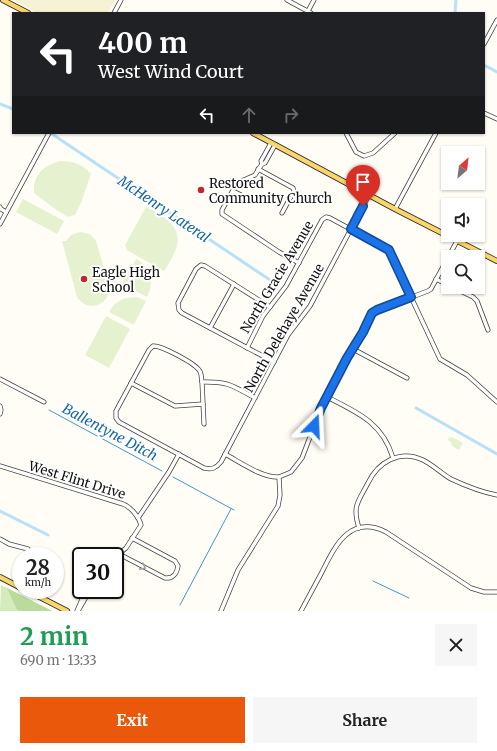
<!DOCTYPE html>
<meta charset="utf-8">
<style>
:root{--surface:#fff;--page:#f6f6f6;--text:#222;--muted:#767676;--accent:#ea580c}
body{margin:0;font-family:Merriweather,serif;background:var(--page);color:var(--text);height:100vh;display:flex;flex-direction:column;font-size:15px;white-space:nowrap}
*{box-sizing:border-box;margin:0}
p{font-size:13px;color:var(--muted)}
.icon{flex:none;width:22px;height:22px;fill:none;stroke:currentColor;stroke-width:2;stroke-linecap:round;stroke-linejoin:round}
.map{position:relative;height:611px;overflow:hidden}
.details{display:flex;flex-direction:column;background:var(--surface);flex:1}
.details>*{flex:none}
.hud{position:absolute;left:12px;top:12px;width:473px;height:122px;border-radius:0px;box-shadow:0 1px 3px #0004;background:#202124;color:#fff;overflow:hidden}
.needle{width:26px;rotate:28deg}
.controls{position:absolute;left:441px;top:146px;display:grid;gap:8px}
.controls a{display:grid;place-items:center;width:44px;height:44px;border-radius:0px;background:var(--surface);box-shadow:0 1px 3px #0004;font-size:20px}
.speed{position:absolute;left:12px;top:547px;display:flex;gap:8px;font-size:20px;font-weight:700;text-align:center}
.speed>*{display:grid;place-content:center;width:52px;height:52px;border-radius:50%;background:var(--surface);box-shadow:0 1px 3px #0004;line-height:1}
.speed small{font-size:10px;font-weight:400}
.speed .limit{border:2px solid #111;border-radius:6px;background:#fff;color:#111}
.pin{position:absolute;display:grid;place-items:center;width:34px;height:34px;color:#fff;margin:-41px -17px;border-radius:50% 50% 50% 0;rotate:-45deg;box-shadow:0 0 4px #0007}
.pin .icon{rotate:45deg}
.me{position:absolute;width:44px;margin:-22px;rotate:21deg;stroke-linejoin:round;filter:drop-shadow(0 0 3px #0008)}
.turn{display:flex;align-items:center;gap:14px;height:84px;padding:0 20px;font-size:18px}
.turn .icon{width:52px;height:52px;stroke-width:2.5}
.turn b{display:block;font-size:28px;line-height:34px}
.lanes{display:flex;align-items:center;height:38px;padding:0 20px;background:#0003;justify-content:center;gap:20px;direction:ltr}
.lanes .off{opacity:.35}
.round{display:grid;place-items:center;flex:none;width:42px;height:42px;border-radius:0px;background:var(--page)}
.summary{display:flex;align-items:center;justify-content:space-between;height:68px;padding:0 20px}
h1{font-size:24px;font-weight:700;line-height:30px;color:#1e9e55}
.cta{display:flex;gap:8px;margin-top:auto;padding:8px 20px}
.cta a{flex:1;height:46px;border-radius:0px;background:var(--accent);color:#fff;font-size:16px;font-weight:700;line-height:46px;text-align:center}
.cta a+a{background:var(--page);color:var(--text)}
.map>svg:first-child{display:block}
.farmland{fill:#f6f3d4}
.green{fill:#d5ebbd}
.forest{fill:#b9dc9c}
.pitch{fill:#e6f2cf}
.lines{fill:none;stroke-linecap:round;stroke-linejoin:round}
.stream{stroke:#3f96cf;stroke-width:1}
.canal{stroke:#b9e0f7;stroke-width:3}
.minor-casing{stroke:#444;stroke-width:5}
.major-casing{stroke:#222;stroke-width:6}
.minor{stroke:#fff;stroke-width:3.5}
.major{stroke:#f9d66b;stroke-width:4.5}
.oneway{stroke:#a0a0a0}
.route-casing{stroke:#114b97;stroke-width:10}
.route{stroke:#1a73e8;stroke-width:7}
.poi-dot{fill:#c4262e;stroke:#fff;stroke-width:1.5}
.labels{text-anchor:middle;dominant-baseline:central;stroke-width:4;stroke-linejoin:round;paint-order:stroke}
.poi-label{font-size:13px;fill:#111;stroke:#fff;text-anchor:start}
.street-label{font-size:13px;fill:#111;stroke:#fff}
.water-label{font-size:14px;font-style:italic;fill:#1768a6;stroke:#fff}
</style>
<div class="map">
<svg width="497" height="611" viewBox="0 0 497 611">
<rect width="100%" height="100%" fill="#fffdf5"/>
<path class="farmland" d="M13,0H115L108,13H37Z"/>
<path class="green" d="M1,585L52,611H0Z"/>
<path class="forest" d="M7,588L52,611H20L17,610Z"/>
<g class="pitch">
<path d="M60,161C74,161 82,164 91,174L81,203L75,215L68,217L55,209L34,193C33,174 43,166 60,161Z"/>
<path d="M23,199L64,221L57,234L16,212Z"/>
<path d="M146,207C160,214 182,225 177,245C175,254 169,263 164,271L127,250L125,245Z"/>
<path d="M80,232L90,234L96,241L109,285C112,305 88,314 77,297L62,241H66L71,235Z"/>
<path d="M136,259C151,267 155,282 147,297L123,285L122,283Z"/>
<path d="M137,297L146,301L134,324H132L109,312C115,301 124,297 137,297Z"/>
<path d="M106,316L130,329L109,368L85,355Z"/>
<path d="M449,437L451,438L452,437L463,443L459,450L452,446L451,442L448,440Z"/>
</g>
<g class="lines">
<g class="stream">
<path d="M49,410L162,471"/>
<path d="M173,477L234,510"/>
<path d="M373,581L409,598"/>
<path d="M180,605L231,509"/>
</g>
<g class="canal">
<path d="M455,13L456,0"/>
<path d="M484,65L497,72"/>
<path d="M0,104L13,109"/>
<path d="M52,134L276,284"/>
<path d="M416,408L497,454"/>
<path d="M0,511L48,535"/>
</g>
<defs>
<g id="minor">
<path d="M287,0L311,13"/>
<path d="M308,11L314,0"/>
<path d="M114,13L121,0"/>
<path d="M484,44L497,20"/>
<path d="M484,113L497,119"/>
<path d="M346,133L356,152L364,156L373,153L395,133"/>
<path d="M271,143L261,161L262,164L265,163L275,145"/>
<path d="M262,164L255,175L237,183L222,210V214L279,252L299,263"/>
<path d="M258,169L293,188L294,191L282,213"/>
<path d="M233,191L245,197"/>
<path d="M0,207L1,209L6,212"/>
<path d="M395,209L436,133"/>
<path d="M0,224L49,133"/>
<path d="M436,279L448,285"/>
<path d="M452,287L473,297L477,301L488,330"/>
<path d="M270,307L205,266L201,265L196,269L178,303L179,310L182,313L274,362"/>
<path d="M210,328L234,284"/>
<path d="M247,348L263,316L286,286L322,220L326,217L330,218L389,250L440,359L467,375L497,402"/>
<path d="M353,349L407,378"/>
<path d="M0,379L44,402"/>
<path d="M202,382L204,424"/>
<path d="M131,383L175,406L203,404"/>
<path d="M327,397C357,412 383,423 393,458"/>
<path d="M255,398C233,386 228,381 202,382C201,378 202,373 199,370C194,363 161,345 153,346L149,350L116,411V418L119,422L204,468C212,470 216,468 221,462L288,335L310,306L369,195"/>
<path d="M0,406L1,410L0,414"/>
<path d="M225,454C240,462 262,478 279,477"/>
<path d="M0,466L123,504C131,507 139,517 141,525L126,548L115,557"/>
<path d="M138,518L169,472L179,454"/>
<path d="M359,528C352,506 358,502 368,483C378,462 400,449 423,460C433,465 441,473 451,479C466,486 481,492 497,495"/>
<path d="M0,539L9,544L28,549"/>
<path d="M119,554L165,578C173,579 177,573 178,566L175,561L132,538"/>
<path d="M77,611L86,590"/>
<path d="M78,611L90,590"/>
<path d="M221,611L238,570L278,506L280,495L279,477L291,472L302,458L321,408L347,358L359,340L372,313L377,310L428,291L431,289L457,241"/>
<path d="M301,611C308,598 315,585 322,572C335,546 350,514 386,532L471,588L484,592H497"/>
</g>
<g id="major">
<path d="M3,0L28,13"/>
<path d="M253,133L395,209L497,261"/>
<path d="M0,577L21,588"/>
<path d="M26,590L67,611"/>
</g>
</defs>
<use href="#minor" class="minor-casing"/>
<use href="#major" class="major-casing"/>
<use href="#minor" class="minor"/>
<use href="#major" class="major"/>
</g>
<defs><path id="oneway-chevron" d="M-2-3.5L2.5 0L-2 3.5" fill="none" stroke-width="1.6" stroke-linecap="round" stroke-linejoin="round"/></defs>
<use class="oneway" href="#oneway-chevron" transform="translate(143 567) rotate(28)"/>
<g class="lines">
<defs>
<path id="route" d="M314,426L321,408L347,358L363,332L372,313L377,310L411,297L389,250L351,229L363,206"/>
</defs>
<use href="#route" class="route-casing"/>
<use href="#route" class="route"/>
</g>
<g class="poi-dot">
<circle cx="201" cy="190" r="4"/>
<circle cx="84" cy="279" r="4"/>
</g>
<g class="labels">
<g class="poi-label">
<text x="209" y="183">Restored<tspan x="209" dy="15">Community Church</tspan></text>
<text x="92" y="272">Eagle High<tspan x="92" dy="15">School</tspan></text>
</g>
<g class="street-label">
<text transform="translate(277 277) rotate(-59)">North Gracie Avenue</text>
<text transform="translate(284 328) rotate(-60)">North Delehaye Avenue</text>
<text transform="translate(77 480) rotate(17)">West Flint Drive</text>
</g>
<g class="water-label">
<text transform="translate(164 209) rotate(34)">McHenry Lateral</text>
<text transform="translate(110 432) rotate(28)">Ballentyne Ditch</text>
</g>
</g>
</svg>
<div class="controls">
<a><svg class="needle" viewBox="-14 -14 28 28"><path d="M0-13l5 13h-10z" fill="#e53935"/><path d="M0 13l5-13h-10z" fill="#767676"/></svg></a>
<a><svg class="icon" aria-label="sound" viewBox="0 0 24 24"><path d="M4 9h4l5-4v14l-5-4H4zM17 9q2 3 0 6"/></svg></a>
<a><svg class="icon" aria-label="search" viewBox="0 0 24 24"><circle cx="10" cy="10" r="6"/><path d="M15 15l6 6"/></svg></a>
</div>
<div class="speed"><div>28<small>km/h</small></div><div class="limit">30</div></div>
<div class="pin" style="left:363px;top:206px;background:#d93025"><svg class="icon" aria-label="arrive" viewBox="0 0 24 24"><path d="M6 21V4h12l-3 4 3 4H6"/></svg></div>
<svg class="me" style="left:314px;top:426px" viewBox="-20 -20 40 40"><path d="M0-17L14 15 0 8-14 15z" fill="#1a73e8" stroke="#fff" stroke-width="4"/></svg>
<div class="hud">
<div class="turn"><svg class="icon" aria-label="left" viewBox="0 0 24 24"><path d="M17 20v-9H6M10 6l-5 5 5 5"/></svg><div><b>400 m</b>West Wind Court</div></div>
<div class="lanes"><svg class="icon" aria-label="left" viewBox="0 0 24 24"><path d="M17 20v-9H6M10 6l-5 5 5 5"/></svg><svg class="icon off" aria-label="ahead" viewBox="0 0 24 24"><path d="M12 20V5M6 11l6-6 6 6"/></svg><svg class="icon off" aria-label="right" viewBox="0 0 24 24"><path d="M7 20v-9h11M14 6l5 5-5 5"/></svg></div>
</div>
</div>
<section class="details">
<div class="summary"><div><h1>2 min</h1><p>690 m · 13:33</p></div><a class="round"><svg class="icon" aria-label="close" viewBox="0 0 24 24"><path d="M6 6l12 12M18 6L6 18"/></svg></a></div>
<div class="cta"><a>Exit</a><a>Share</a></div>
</section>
